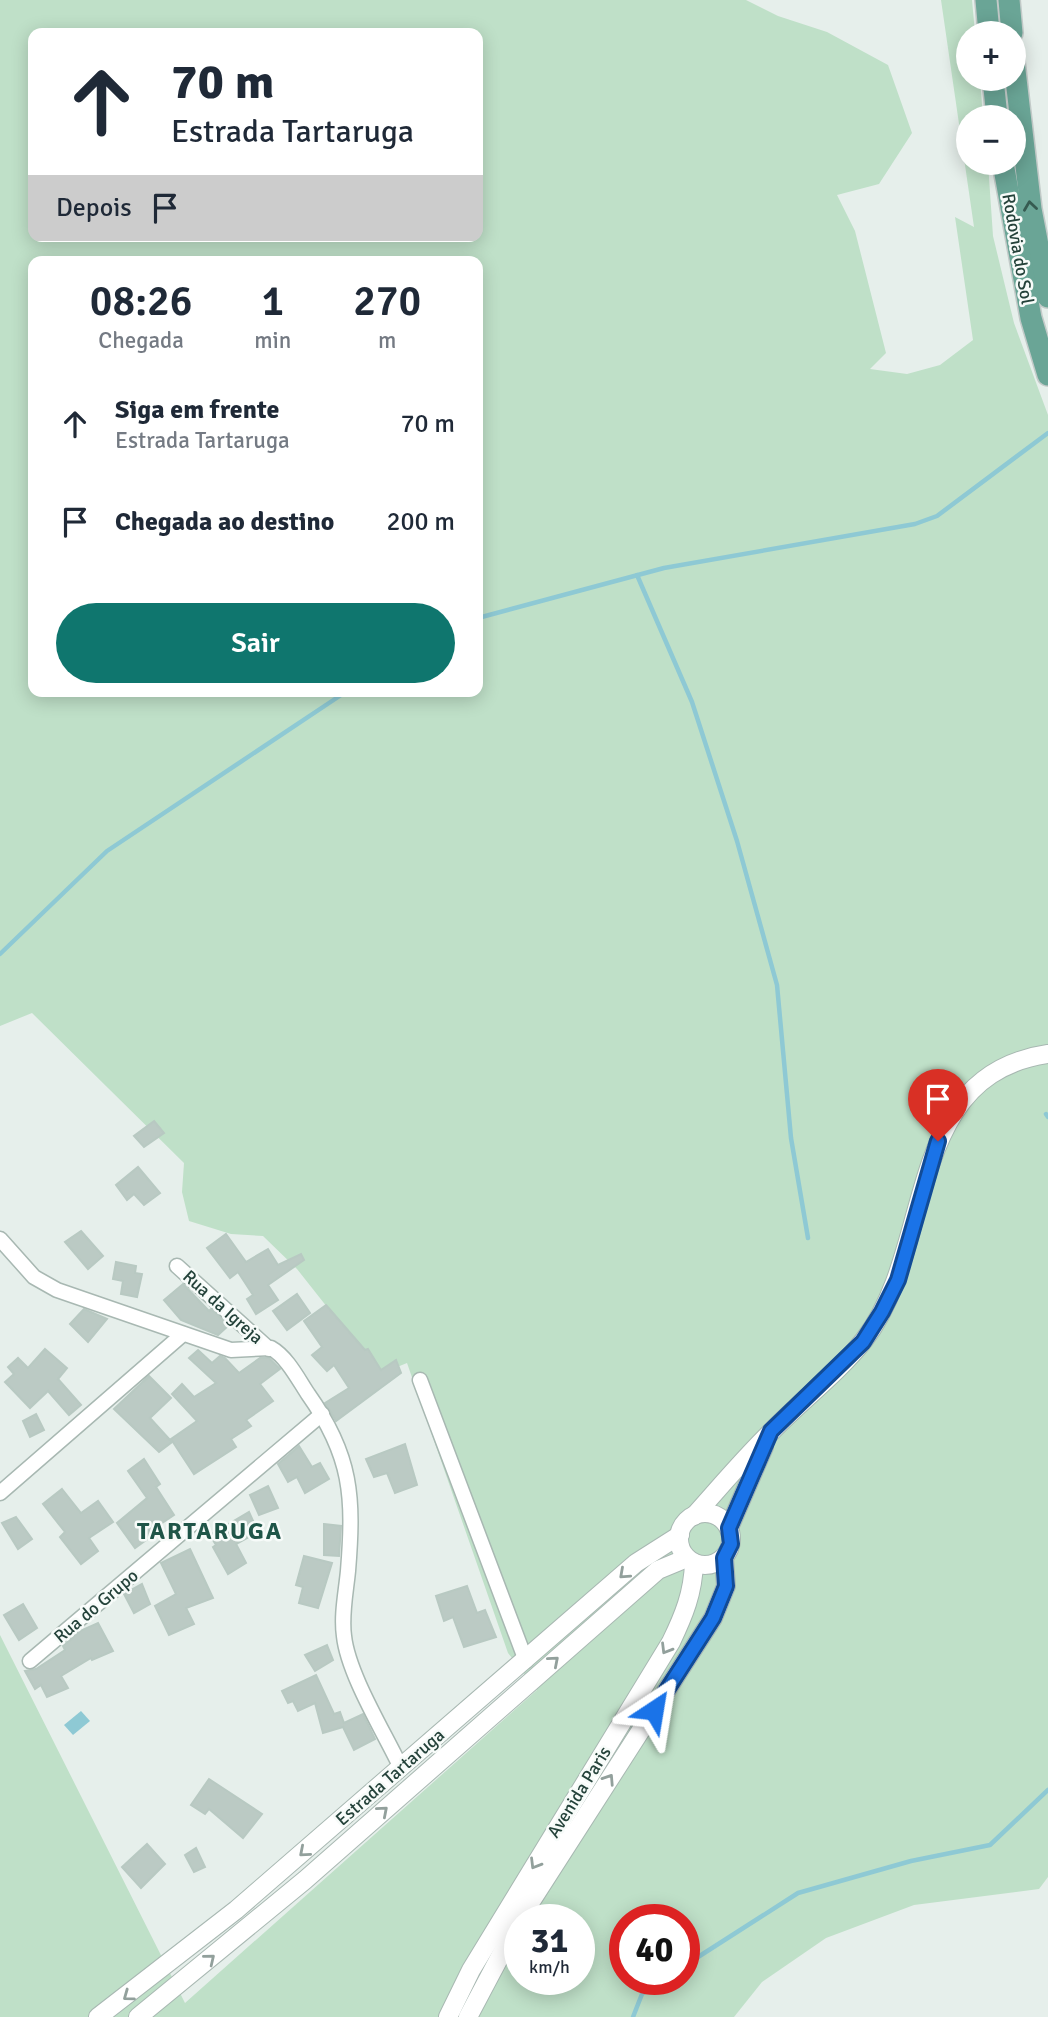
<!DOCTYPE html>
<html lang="pt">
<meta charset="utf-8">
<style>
:root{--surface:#fff;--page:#f2f2f3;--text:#1f2937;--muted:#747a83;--accent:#0f766e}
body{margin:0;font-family:Signika,sans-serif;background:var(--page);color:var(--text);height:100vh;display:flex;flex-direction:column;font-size:26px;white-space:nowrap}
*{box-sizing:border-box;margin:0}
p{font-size:23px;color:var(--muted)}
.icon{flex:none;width:38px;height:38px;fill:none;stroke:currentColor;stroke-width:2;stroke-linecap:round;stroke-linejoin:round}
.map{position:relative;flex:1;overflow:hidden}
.side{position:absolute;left:28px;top:256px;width:455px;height:441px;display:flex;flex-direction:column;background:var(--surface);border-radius:14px;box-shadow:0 4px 18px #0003}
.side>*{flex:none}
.banner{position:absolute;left:28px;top:28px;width:455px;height:214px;border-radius:14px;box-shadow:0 4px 18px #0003;background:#fff;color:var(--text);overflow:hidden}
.tools{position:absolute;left:956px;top:21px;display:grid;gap:14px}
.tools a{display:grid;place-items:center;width:70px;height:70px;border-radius:50%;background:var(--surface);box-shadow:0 4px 18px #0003;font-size:35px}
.speed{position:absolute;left:504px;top:1904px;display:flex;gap:14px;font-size:35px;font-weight:700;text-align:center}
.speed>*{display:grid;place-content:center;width:91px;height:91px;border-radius:50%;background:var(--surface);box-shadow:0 4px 18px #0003;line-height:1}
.speed small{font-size:18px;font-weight:400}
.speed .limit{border:10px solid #d22;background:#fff;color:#111}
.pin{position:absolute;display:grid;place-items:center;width:60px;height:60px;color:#fff;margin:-72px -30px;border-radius:50% 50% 50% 0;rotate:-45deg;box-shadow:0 0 7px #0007}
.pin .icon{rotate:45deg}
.me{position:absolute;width:77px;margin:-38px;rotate:33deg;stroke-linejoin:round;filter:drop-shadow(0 0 5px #0008)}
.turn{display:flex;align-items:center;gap:24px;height:147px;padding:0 28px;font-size:32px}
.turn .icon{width:91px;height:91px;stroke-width:2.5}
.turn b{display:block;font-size:49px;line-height:60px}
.then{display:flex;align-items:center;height:66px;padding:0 28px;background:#0003;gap:14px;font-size:26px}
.eta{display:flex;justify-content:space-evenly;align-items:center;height:119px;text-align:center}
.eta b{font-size:42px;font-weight:600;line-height:49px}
.primary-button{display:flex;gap:14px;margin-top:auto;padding:14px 28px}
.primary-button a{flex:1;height:80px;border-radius:42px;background:var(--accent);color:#fff;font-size:28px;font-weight:600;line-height:80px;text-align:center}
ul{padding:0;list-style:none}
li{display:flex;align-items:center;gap:21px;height:98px;padding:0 28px}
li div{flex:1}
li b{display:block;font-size:26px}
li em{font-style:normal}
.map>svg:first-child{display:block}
.green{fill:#bfe0c8;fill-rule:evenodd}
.water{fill:#8ec9d4}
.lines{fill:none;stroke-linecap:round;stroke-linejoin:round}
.stream{stroke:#8ec9d4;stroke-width:4.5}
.building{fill:#bbcac4;stroke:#b8c9c2;stroke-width:2}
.minor-casing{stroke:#a8b8b2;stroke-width:17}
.tertiary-casing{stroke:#a8b8b2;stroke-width:20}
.primary-casing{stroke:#c2cac8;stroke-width:24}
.minor{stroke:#fff;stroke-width:14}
.tertiary{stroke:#fff;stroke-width:18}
.primary{stroke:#6aa596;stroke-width:21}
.oneway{stroke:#365b51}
.oneway2{stroke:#92a09c}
.route-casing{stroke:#114b97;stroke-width:18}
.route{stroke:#1a73e8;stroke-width:12}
.labels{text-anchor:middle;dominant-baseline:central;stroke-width:5;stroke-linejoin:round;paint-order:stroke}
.street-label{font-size:18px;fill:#24423a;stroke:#f7fbf9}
.district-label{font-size:24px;font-weight:bold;letter-spacing:2px;fill:#1f5548;stroke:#f7fbf9}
</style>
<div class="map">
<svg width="1048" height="2017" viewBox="0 0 1048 2017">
<rect width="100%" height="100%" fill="#e6efeb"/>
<path class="green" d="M0,0H746L778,16L827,32L888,65L912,133L879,184L837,195L855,231L886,353L870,369L907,374L940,365L973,340L955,217L974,227L941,0H972L975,33H968V79H980L983,117H968V163H988L993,236L1014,323L1048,415V1877L1039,1889L914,1905L826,1938L762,1982L734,2017H0V1635L185,2003L537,1690L508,1653L407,1363L380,1374L297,1269L263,1236L231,1234L189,1221L182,1192L184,1163L32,1013L0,1026ZM33,33H478V236H33ZM33,261H478V691H33ZM520,1920H579V1979H520ZM625,1920H684V1979H625Z"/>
<path class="water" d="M81,1711L90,1721L73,1735L64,1725Z"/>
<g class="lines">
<g class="stream">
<path d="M637,575L692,702L737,841L777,985L791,1138L808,1238"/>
<path d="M478,618L664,568L915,524L937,516L1048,433"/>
<path d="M0,954L107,851L347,691"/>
<path d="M1046,1114L1048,1117"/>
<path d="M684,1966L798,1893L911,1861L990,1845L1048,1790"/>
<path d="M633,2017L642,1994L662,1979"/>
</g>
</g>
<g class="building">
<path d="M154,1121L164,1133L144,1147L134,1136Z"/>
<path d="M138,1167L160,1193L144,1205L134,1194L127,1200L116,1185Z"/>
<path d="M81,1231L103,1256L88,1269L65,1242Z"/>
<path d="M226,1234L246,1262L268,1249L278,1265L301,1254L304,1260L268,1285L278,1300L256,1314L247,1299L253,1295L238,1272L230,1278L207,1248Z"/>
<path d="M116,1262L136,1266L135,1273L142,1274L137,1297L121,1294L123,1281L113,1279Z"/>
<path d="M183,1284L209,1311L211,1309L229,1325L218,1335L181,1320L164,1300Z"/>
<path d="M297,1294L310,1313L287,1330L273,1311Z"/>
<path d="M326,1305L365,1350L368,1349L381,1370L396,1360L401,1373L336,1421L325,1403L349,1388L334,1365L327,1371L312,1355L322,1347L304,1321Z"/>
<path d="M84,1309L107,1319L88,1342L70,1324Z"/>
<path d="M45,1349L67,1368L58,1379L81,1405L69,1415L48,1391L30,1408L5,1382L14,1374L8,1367L18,1358L28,1368Z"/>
<path d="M198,1350L212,1363L220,1356L225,1358L239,1373L260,1358H269L280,1369L260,1384L273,1401L246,1420L251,1426L231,1439L236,1447L194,1474L171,1439L197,1421L172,1394L182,1384L194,1397L216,1383L189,1358Z"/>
<path d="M149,1376L171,1398L150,1418L172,1442L159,1452L114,1409Z"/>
<path d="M36,1414L44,1430L30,1437L23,1421Z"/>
<path d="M405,1444L417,1485L395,1493L387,1473L374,1477L366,1459Z"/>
<path d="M299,1446L312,1467L320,1463L329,1479L305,1493L297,1477L288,1482L278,1464Z"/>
<path d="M144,1459L160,1484L156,1487L174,1515L150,1531L153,1535L135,1548L117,1523L147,1498L128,1471Z"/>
<path d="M268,1486L278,1508L259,1515L250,1495Z"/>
<path d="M62,1489L81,1513L98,1501L113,1522L89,1538L98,1551L81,1564L60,1537L65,1532L43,1504Z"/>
<path d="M249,1512L258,1532L236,1544L246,1563L228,1574L213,1547L216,1545L210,1535Z"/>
<path d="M16,1517L32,1539L18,1549L2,1523Z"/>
<path d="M324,1524L341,1526L339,1556L324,1555Z"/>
<path d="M190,1549L213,1598L186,1608L194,1624L169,1635L155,1606L176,1594L161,1563Z"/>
<path d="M304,1556L332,1563L318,1608L299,1603L303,1587L296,1585Z"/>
<path d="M142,1584L150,1604L134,1613L124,1594Z"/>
<path d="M467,1586L477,1613L485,1610L496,1637L464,1647L453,1617L444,1621L436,1596Z"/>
<path d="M23,1604L37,1628L19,1640L4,1615Z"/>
<path d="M98,1623L113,1651L92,1660L91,1658L61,1676L68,1688L47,1697L41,1685L35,1689L25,1671L36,1669L65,1650L63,1646L80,1631Z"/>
<path d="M327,1645L333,1660L315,1671L305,1655Z"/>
<path d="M316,1675L334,1714L340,1712L344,1723L363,1714L375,1739L354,1750L343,1727L323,1733L315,1703L298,1711L293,1701L288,1703L282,1691Z"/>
<path d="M209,1779L262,1814L243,1838L209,1809L205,1814L191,1805Z"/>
<path d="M147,1844L165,1864L141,1888L122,1867Z"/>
<path d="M196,1848L205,1867L194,1872L185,1855Z"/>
</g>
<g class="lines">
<defs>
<g id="minor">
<path d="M0,1239L34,1277L57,1290L231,1350L271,1348C287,1357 298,1379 308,1394C352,1456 354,1497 348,1571C346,1592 341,1615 344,1636C348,1674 384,1732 401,1768"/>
<path d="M177,1266L269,1349"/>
<path d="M420,1380L526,1661"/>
<path d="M0,1493L183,1334"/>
<path d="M30,1661L322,1414"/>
</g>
<g id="tertiary">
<circle cx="705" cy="1539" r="26"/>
<path d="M694,1516C720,1487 745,1457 773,1430C802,1400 838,1373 864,1340C936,1248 902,1075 1048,1054"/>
<path d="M729,1528L764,1447"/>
<path d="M98,2017L236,1910L636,1563L680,1535"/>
<path d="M138,2017L305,1880L658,1570L687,1558"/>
<path d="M448,2017L471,1970L671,1642C684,1615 693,1593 694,1563"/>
<path d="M468,2017L521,1917L713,1618L726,1586L724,1558"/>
</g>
<g id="primary">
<path d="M986,0L989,33"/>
<path d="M1009,0L1012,33"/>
<path d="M1013,53L1031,209L1048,297"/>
<path d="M993,79L997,117"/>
<path d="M1003,163L1031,318L1048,375"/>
</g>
</defs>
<use href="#minor" class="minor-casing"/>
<use href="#tertiary" class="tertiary-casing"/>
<use href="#primary" class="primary-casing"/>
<use href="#minor" class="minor"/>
<use href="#tertiary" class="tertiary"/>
<use href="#primary" class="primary"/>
</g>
<defs><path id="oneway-chevron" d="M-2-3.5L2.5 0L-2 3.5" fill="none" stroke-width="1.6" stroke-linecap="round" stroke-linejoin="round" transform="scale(1.75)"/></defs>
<use class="oneway" href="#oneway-chevron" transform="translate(1030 206) rotate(-98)"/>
<g class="oneway2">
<use href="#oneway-chevron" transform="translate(624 1574) rotate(138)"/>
<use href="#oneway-chevron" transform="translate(666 1649) rotate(121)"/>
<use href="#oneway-chevron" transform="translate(554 1661) rotate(-41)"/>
<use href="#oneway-chevron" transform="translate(609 1779) rotate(-57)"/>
<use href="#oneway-chevron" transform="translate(383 1811) rotate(-41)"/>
<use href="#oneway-chevron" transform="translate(304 1852) rotate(139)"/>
<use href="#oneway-chevron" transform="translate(535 1864) rotate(121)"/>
<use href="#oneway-chevron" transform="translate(210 1959) rotate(-39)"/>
<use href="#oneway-chevron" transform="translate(128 1996) rotate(144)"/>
</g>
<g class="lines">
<defs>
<path id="route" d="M654,1710L713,1618L726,1586L724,1558L731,1544L729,1528L771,1431L863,1342L882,1312L898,1280L938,1141"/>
</defs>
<use href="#route" class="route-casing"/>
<use href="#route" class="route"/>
</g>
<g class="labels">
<g class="street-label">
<text transform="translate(1018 249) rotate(80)">Rodovia do Sol</text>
<text transform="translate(223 1307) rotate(42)">Rua da Igreja</text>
<text transform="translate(96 1606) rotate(-40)">Rua do Grupo</text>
<text transform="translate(390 1777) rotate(-41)">Estrada Tartaruga</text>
<text transform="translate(579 1792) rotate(-58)">Avenida Paris</text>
</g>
<g class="district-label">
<text x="210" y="1531">TARTARUGA</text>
</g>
</g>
</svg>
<div class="tools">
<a>+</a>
<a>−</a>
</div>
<div class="speed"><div>31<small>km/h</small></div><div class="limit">40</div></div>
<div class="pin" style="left:938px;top:1141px;background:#d93025"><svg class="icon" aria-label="arrive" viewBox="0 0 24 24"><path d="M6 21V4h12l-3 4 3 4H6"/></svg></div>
<svg class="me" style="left:654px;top:1710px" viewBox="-20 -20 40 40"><path d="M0-17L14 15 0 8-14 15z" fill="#1a73e8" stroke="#fff" stroke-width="4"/></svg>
<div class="banner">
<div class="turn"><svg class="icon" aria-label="ahead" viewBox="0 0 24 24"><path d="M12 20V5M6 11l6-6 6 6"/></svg><div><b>70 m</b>Estrada Tartaruga</div></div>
<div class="then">Depois<svg class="icon" aria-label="arrive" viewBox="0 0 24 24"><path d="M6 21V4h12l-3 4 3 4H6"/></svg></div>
</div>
<section class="side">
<div class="eta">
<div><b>08:26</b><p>Chegada</p></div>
<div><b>1</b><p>min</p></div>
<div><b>270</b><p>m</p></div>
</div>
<ul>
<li><svg class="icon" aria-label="ahead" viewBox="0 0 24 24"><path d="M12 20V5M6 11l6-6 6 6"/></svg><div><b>Siga em frente</b><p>Estrada Tartaruga</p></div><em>70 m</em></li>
<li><svg class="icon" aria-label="arrive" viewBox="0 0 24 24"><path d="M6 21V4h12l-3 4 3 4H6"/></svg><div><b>Chegada ao destino</b></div><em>200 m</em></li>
</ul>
<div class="primary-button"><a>Sair</a></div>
</section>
</div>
